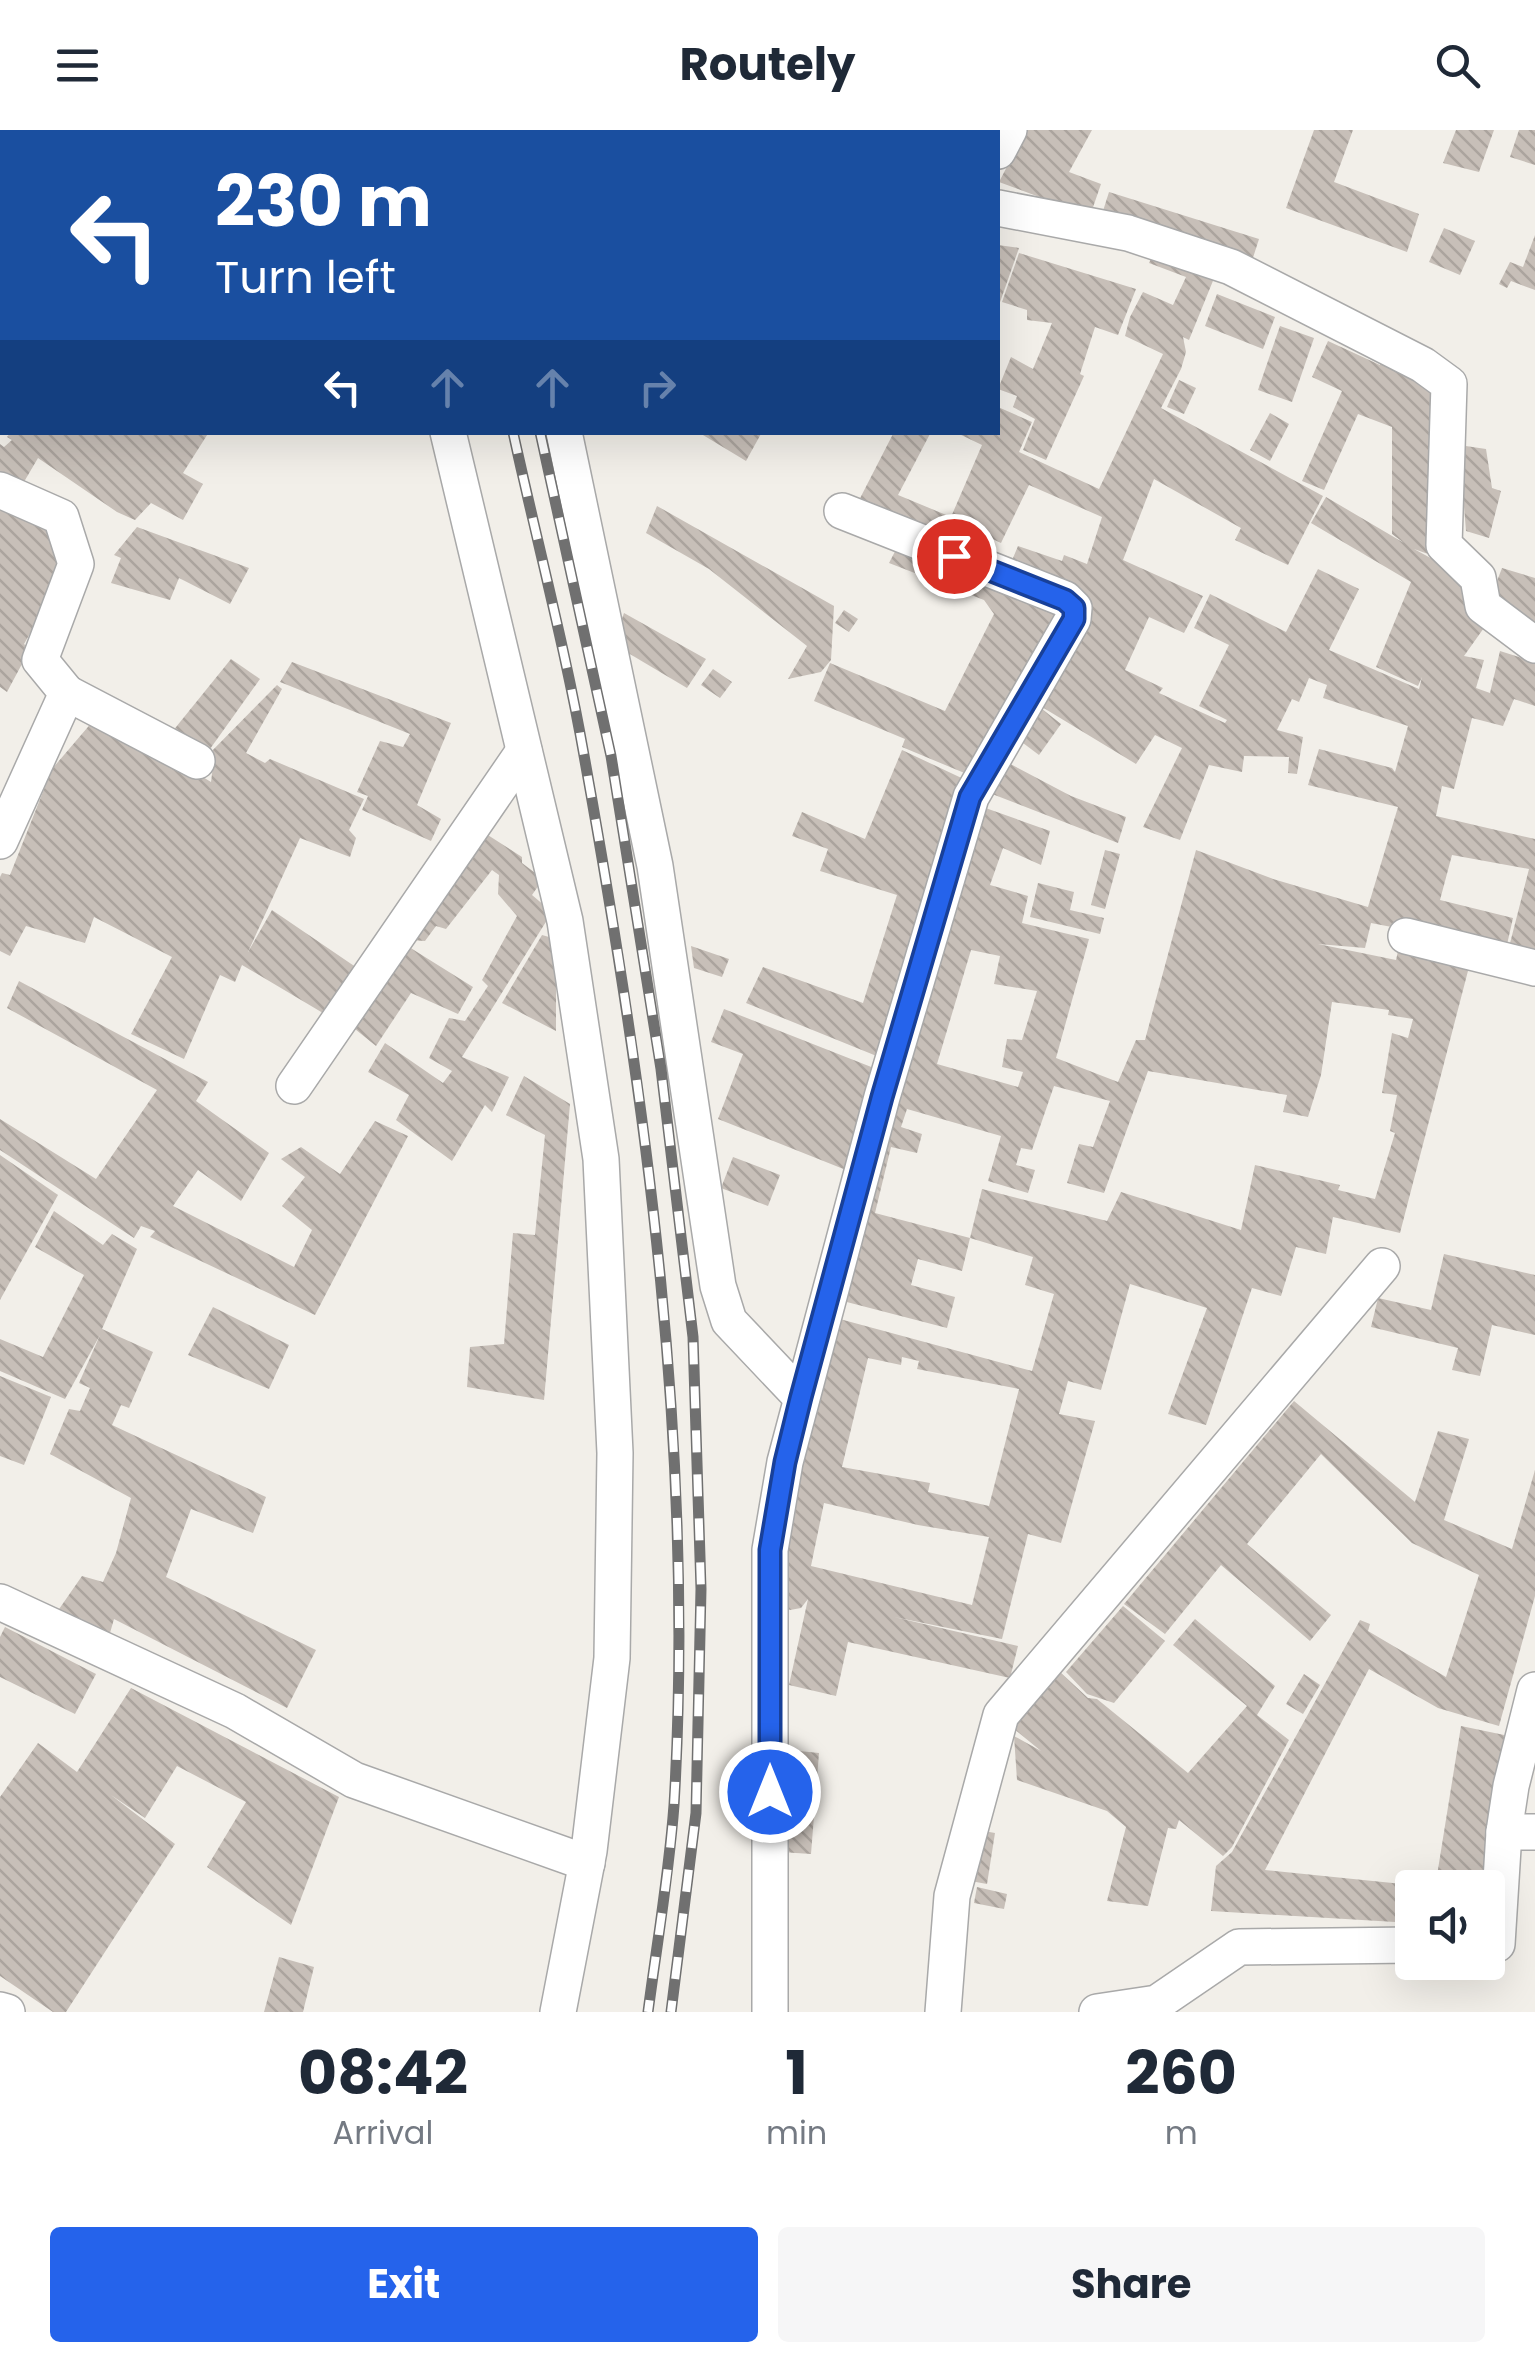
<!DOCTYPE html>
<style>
:root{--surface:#fff;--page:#f6f6f7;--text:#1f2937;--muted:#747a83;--accent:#2563eb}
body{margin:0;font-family:Poppins,sans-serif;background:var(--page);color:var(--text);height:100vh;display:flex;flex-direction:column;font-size:38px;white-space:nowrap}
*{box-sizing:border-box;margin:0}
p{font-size:32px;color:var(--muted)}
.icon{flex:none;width:55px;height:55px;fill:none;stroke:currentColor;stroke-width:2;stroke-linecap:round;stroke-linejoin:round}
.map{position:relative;height:1882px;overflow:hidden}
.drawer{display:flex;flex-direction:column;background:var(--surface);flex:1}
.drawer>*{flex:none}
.hud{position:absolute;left:0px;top:0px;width:1000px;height:305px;box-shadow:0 10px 40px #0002;background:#1a4fa0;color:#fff;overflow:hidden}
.buttons{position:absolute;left:1395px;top:1740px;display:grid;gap:20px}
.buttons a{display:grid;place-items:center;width:110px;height:110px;border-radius:10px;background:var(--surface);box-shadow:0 10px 40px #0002;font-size:50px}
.pin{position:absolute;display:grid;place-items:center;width:85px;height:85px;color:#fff;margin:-42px;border:5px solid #fff;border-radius:50%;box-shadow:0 2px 10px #0007}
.me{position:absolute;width:110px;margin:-55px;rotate:0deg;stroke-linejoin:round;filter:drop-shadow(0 0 8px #0008)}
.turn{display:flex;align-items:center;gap:35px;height:210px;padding:0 50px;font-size:45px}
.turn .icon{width:130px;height:130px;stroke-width:2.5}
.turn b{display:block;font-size:70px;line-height:85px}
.lanes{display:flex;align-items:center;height:95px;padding:0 50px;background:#0003;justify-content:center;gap:50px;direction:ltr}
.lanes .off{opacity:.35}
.eta{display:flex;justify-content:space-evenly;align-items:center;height:170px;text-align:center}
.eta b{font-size:60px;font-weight:700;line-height:70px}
.cta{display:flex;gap:20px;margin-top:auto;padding:20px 50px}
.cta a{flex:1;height:115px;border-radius:10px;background:var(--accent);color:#fff;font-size:40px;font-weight:700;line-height:115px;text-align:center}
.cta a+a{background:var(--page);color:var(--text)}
header{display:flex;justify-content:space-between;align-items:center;height:130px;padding:0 50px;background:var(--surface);font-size:45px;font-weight:700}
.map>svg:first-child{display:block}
.building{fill:url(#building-back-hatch);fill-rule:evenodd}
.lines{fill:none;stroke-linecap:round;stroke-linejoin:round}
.minor-casing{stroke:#a9a9a9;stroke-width:38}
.minor{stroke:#fff;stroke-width:35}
.rail-casing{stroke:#707070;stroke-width:11}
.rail{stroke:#fff;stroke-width:8;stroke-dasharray:22;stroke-linecap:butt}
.route-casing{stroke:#184099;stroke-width:25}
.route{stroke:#2563eb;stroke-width:18}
</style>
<header><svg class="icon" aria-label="menu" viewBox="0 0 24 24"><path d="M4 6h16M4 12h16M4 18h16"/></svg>Routely<svg class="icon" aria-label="search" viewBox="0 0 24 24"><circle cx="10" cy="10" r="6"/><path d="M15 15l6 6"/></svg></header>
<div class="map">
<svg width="1535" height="1882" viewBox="0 0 1535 1882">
<defs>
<pattern id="building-back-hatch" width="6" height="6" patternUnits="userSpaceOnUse" patternTransform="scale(2.5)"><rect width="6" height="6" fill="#c7bfb8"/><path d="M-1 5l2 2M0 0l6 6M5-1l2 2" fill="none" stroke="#aba49e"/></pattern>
</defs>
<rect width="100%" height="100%" fill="#f2efe9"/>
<g class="building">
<path d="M1026,0H1092L1069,42L1101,54L1090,86L999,52Z"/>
<path d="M1314,0H1353L1334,52L1419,84L1407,122L1286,78Z"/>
<path d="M1456,0H1494L1479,42L1443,33Z"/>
<path d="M1519,0H1535V35L1510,27Z"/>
<path d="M1109,62L1259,109L1250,137L1102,84Z"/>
<path d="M1444,98L1475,111L1460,145L1429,132Z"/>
<path d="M1535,105V160L1511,151L1507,158L1499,154L1510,132L1523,137Z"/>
<path d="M998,115L1019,118L998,178Z"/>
<path d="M1157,116L1219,136L1189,210L1183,207L1186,222L1181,239L1161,278L1323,366L1288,435L1235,410L1241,398L1154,349L1123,430L1203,466L1184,503L1149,487L1125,540L1163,558L1159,563L1225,593L1227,590L1199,576L1229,515L1194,498L1210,464L1286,502L1318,439L1359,459L1329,520L1419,559L1422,547L1418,556L1376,537L1411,452L1311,393L1326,367L1404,413L1392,404V297L1358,284L1324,360L1302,351L1342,261L1312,247L1328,211L1380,235L1381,229L1435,251L1428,424L1414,419L1473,451L1464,477L1486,495L1464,526L1484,530L1476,558L1490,563L1500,521L1535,532V576L1514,569L1503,596L1472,588L1454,659L1442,656L1436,686L1535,709V826L1508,821L1529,739L1452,725L1440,770L1513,788L1506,819L1371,793L1365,818L1318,814L1396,830L1398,821L1469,837L1400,1103L1333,1087L1326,1124L1296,1117L1281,1166L1252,1158L1206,1295L1168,1284L1207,1178L1130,1154L1101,1260L1068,1251L1059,1284L1095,1291L1061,1413L1028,1404L1002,1509L894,1487L1018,1516L1010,1548L848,1512L836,1566L789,1555L808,1469L801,1478L790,1480L781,1474L794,1365L836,1188L1032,1241L1054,1164L1025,1155L1033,1127L970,1108L982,1059L1107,1091L1121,1062L1241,1100L1255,1035L1340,1055L1338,1060L1375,1069L1395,1003L1390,1001L1397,965L1382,963L1392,903L1408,908L1413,889L1388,885L1389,880L1332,872L1321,945L1308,987L1283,982L1287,965L1148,941L1104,1063L1067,1053L1079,1014L1093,1017L1110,971L1054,956L1032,1020L1021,1018L1016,1035L1035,1040L1028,1063L988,1051L1001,1006L907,979L901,997L922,1004L917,1023L891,1017L875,1083L970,1108L962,1141L918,1129L911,1155L955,1167L947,1198L839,1170L977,675L1050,701L1041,735L1003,718L990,755L1028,766L1022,793L1089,809L1056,928L1118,952L1136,910H1145L1196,720L1273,749L1368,777L1398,677L1308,655L1319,619L1392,638L1395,642L1408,596L1323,568L1327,555L1309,548L1299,572L1292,569L1277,600L1303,607L1297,644L1288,643L1289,627L1244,626L1242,642L1209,635L1180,710L1143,697L1182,618L1155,605L1136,634L1042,577L1092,477L1074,472L1008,440L1018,416L1062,431L1064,425L1087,434L1102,387L1029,355L1001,413L982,404L972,430L854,380L894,302H931L898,365L951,387L982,315L955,302H998V277L1032,292L1019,322L1099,359L1163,224L1125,206L1130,187L1143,162L1173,175L1186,147L1149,133ZM971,820L1000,826L994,854L1037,861L1022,910L1007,909L1002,937L1023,942L1018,957L937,934ZM902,1227L919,1231L917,1239L1019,1259L989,1376L928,1362L930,1353L842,1337L868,1228L901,1235ZM824,1373L918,1395L989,1407L972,1475L811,1436Z"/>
<path d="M1019,123L1136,159L1118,205L1095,197L1080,244L1084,246L1046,330L1023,320L1035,289L1013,277L1017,266L998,259L1011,227L1033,239L1052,193L1027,190V180L1002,172Z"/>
<path d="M1217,164L1275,187L1263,219L1205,196Z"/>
<path d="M1280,196L1314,208L1292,272L1258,260Z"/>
<path d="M1179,250L1196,258L1184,284L1167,277Z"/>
<path d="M1270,283L1289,294L1270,331L1250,320Z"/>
<path d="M11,302H209L183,343L203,354L183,390L151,373L135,390L117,382L38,328L21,357L0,344V314L4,317L12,310L7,307Z"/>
<path d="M698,302H762L746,331Z"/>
<path d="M1459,315L1486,319L1492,358L1501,361L1489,408L1466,401Z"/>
<path d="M0,373L58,399L62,448L24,514L30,519L7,562L0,557Z"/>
<path d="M657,376L834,476L831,530L821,542L788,549L807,516L709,439L646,403Z"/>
<path d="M137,397L249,438L230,474L179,448L170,470L111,453L121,428L114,425Z"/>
<path d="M902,408L1067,482L974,647L902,617L905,609L814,571L830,533L945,581L994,484L984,470L889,433Z"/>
<path d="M1502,438L1535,448V508L1489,472Z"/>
<path d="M844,480L858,489L849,502L835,493Z"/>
<path d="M624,483L706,529L687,558L613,514Z"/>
<path d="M231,529L260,549L205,626L172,602Z"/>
<path d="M292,532L451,593L417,675L441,689L431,711L362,680L368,666L357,662L380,611L403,617L410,604L280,552Z"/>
<path d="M713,539L732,552L720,568L701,555Z"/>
<path d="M277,555L282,559L246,623L265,633L270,629L364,669L349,700L356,708L350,727L300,708L248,822L272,780L363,842L333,889L242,835L235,852L220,845L184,929L131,904L172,827L94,787L85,813L26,796L10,826L0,821V747L2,743L10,745L52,639L99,584L211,652L213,636L205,628Z"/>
<path d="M1042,579L1061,594L1039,625L1019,610Z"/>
<path d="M902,620L970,652L884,929L746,873L763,837L863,873L897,765L820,741L828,719L792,706L802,682L865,709Z"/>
<path d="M1001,629L1071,666L1126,687L1118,713L987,662Z"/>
<path d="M480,700L522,727V733L543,749L532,765L552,782L462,927L509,947L492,982L485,975L452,1031L396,990L409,965L368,942L385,913L443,953L452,941L429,928L449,888L465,891L488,856L482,850L517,786L498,764L499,745L492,740L446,799L436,796L425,811L409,810Z"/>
<path d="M1105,720L1120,724L1105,779L1091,775Z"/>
<path d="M1038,753L1074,762L1070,780L1104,788L1100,804L1030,787Z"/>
<path d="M542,805L556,809V901L502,873Z"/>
<path d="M401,812L473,857L458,884L411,863L376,916L350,895Z"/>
<path d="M691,816L729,829L722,847L694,838Z"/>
<path d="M19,851L208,952L196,971L269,1023L241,1071L198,1040L173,1076L294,1137L312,1100L282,1076L305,1047L281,1029L301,1017L340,1044L375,991L408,1006L315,1185L150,1107L155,1101L141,1096L134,1108L0,1020V989L96,1049L157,960L7,878Z"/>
<path d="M724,879L884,942L846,1040L718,989L743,924L711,912Z"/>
<path d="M524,946L570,974L544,1270L467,1257L470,1217L504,1214L513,1103L535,1105L545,1005L506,985Z"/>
<path d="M0,1025L58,1065L0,1170Z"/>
<path d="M733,1027L780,1045L768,1076L721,1058Z"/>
<path d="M54,1081L103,1115L112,1104L137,1119L102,1199L153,1222L129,1278L121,1275L112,1295L266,1367L253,1403L191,1379L166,1447L316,1520L287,1578L114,1489L108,1510L57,1482L82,1446L103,1452L116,1423L131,1368L50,1324L69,1279L80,1281L90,1258L79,1253L100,1205L65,1269L0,1241V1209L43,1227L84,1145L35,1117Z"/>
<path d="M1444,1124L1535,1145V1205L1492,1195L1480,1246L1452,1240L1458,1218L1371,1197L1378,1168L1431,1180Z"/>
<path d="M213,1177L289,1215L269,1259L188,1225Z"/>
<path d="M0,1246L51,1267L24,1335L0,1326Z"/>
<path d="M1294,1271L1415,1372L1438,1301L1469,1309L1444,1390L1512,1419L1535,1340V1466L1499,1596L1438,1578L1369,1539L1265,1740L1412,1755V1793L1211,1781L1216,1736L1232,1722L1360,1490L1370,1494L1368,1501L1446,1547L1479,1445L1412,1413L1321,1324L1247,1414L1331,1485L1310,1511L1221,1435L1165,1504L1124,1474Z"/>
<path d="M1123,1476L1165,1511L1114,1573L1087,1564L1066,1542Z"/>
<path d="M1195,1489L1275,1556L1257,1585L1289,1610L1232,1717L1223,1726L1179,1690L1176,1699L1168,1698L1148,1776L1107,1771L1126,1697L1107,1681L1017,1650L1014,1606L1041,1621L1013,1598L1060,1542L1088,1568L1097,1569L1188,1643L1247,1576L1173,1515Z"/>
<path d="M5,1497L96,1544L75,1584L0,1547V1507Z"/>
<path d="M1304,1544L1320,1555L1303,1584L1286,1574Z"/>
<path d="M131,1558L339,1667L291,1795L207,1737L246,1672L177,1636L145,1688L111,1665L175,1714L66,1882H53L0,1846V1667L38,1613L77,1642Z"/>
<path d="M1461,1596L1509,1606L1486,1758H1435Z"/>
<path d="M789,1620L819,1623L811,1724L781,1722Z"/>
<path d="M973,1699L995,1703L987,1754L965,1750Z"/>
<path d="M977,1757L1007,1764L1004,1779L974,1773Z"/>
<path d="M279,1827L314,1837L303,1882H264Z"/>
</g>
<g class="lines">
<defs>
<g id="minor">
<path d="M373,0L374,2"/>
<path d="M501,0V2"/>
<path d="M792,0L798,2"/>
<path d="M581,2L582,0"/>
<path d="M998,21L1009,0"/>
<path d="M998,78L1128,103L1231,137L1423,235L1449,254L1444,415L1478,448L1483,476L1535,515"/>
<path d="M448,302L565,791L601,1029L615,1323L612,1528L589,1721L558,1882"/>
<path d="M564,302L655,736L718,1156L729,1191L801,1267"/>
<path d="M0,360L61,387L76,434L40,530L67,563L0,711"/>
<path d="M67,563L197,631"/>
<path d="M1406,806L1535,838"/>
<path d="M294,956L524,621"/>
<path d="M0,1472L235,1581L354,1650L587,1733"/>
<path d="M1504,1702H1535"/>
<path d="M1488,1814H1497L1504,1702L1511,1656L1535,1560"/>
<path d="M0,1880L7,1882"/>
<path d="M770,1882V1420L785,1332L882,967L971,667L1073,489L1074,478L1065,469L842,381"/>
<path d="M943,1882L952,1766L1001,1585L1382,1136"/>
<path d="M1097,1882L1157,1873L1239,1817L1412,1815"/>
</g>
</defs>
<use href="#minor" class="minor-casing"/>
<use href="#minor" class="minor"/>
<defs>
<g id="rail">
<path d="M447,0L448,2"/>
<path d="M474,0V2"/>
<path d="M513,302C537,412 566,521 585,631C647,975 695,1326 674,1675C669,1744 657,1813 648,1882"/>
<path d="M540,302L611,626L661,939L693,1207L701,1459L696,1683L671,1882"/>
</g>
</defs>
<use href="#rail" class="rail-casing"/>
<use href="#rail" class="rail"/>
</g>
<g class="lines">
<defs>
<path id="route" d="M770,1662V1420L785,1332L801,1267L882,967L970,667L1074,489V478L1065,470L954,426"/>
</defs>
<use href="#route" class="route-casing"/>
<use href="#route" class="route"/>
</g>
</svg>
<div class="buttons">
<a><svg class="icon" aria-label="sound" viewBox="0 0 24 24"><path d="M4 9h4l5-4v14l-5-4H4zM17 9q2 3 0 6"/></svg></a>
</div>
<div class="pin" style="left:954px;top:426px;background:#d93025"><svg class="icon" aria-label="arrive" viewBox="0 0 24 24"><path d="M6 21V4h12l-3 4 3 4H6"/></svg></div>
<svg class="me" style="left:770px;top:1662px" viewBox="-20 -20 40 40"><circle r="17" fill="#2563eb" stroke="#fff" stroke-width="3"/><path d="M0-11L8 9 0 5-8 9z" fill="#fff"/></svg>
<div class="hud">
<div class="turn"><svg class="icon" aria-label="left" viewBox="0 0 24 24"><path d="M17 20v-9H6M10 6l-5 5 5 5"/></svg><div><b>230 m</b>Turn left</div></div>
<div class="lanes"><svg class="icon" aria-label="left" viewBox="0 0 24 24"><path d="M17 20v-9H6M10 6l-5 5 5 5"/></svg><svg class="icon off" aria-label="ahead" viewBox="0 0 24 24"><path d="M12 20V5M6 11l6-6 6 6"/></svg><svg class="icon off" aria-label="ahead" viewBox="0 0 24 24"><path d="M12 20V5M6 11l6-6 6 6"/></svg><svg class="icon off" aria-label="right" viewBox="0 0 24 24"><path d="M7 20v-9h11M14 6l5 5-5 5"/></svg></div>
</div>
</div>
<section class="drawer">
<div class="eta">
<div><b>08:42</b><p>Arrival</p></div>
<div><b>1</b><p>min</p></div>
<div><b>260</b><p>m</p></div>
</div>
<div class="cta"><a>Exit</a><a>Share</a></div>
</section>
